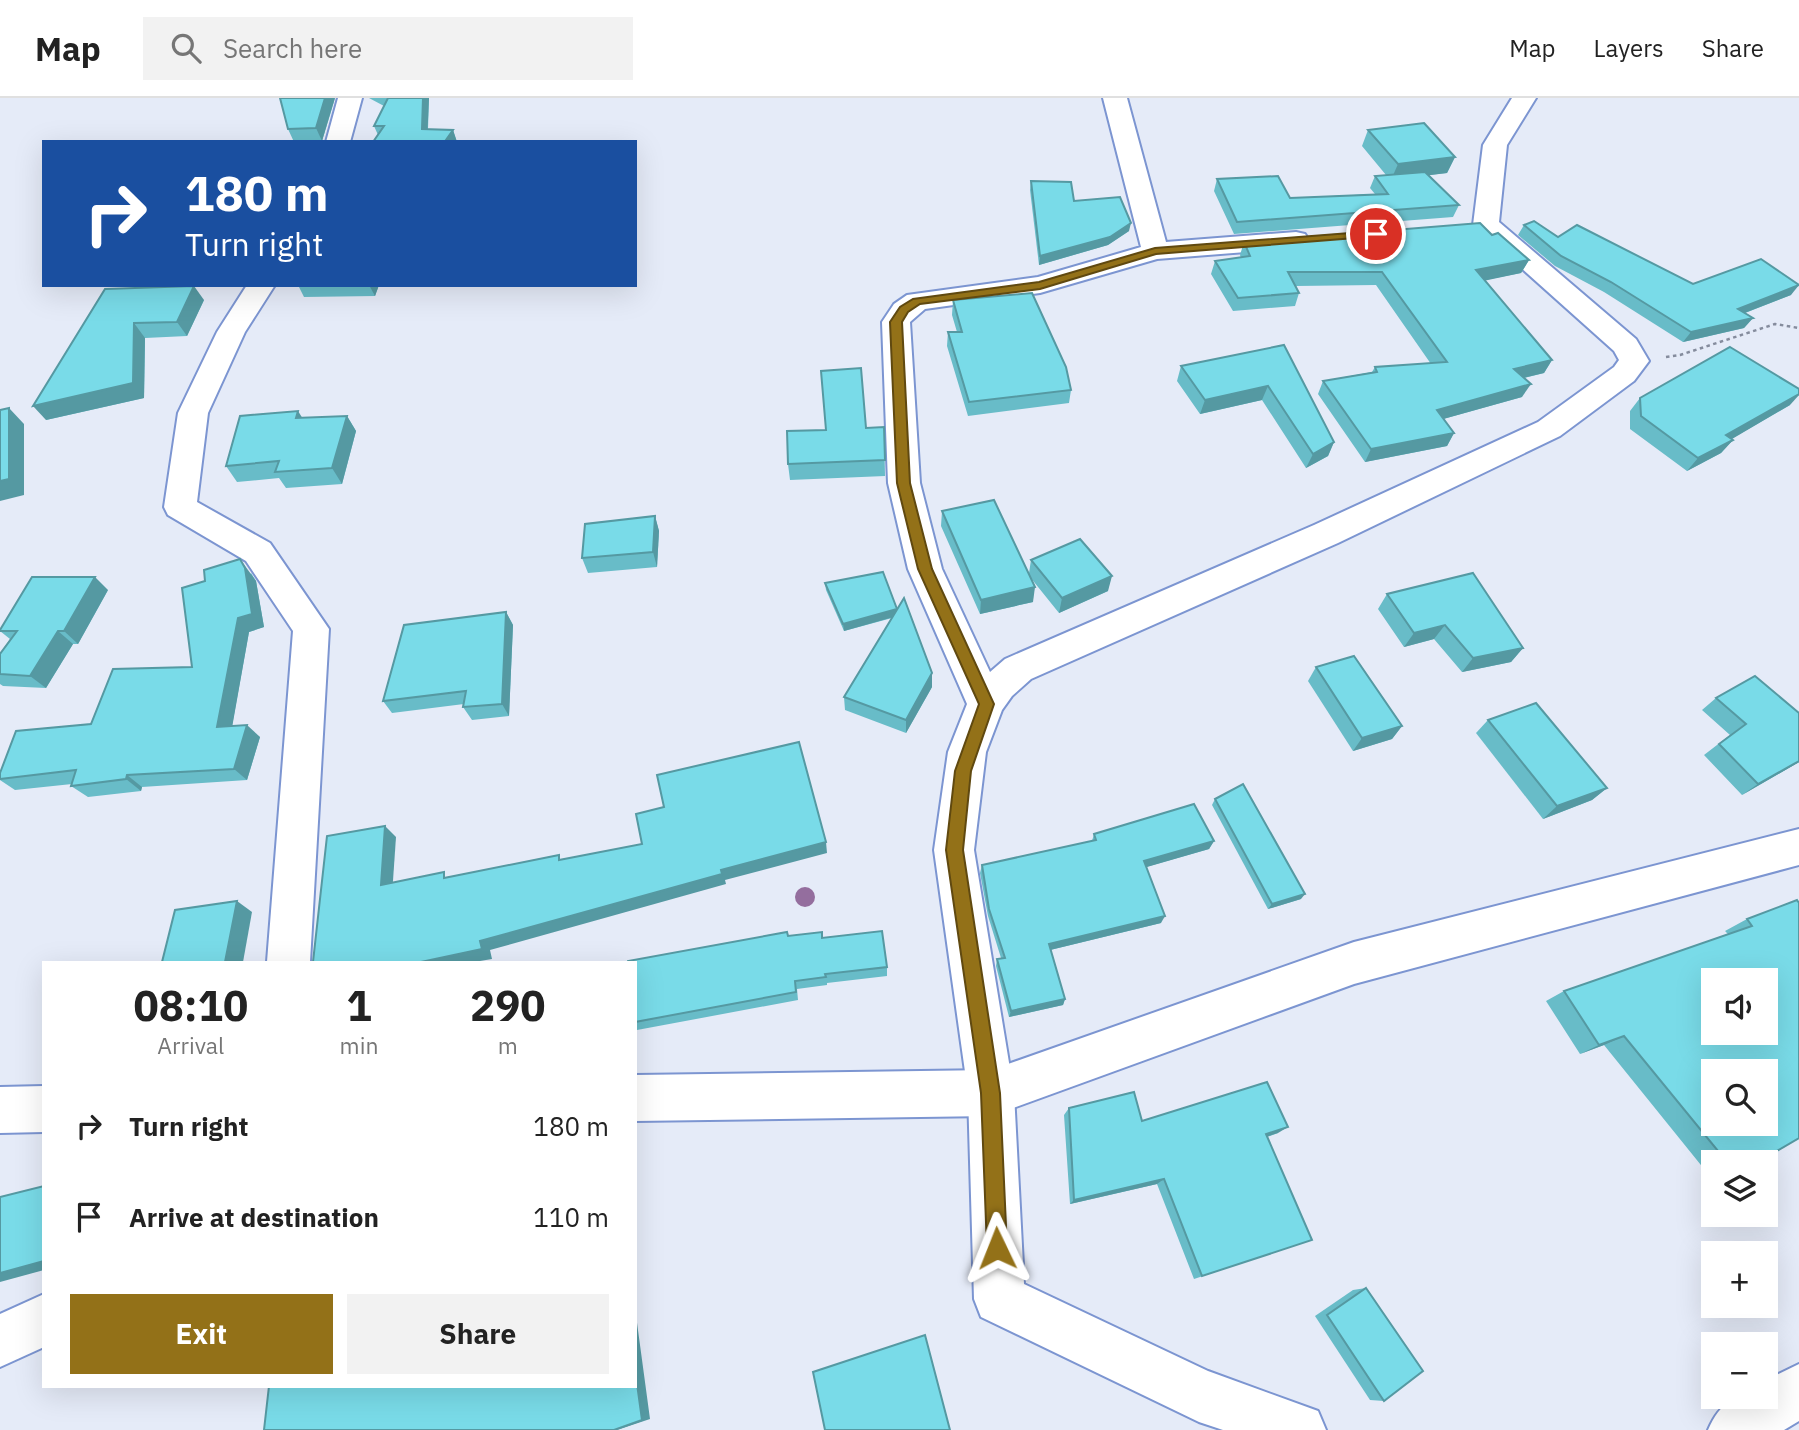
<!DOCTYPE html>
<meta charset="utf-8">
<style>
:root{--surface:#fff;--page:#f2f2f2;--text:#222;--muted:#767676;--line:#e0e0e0;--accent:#937118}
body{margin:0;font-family:"IBM Plex Sans",sans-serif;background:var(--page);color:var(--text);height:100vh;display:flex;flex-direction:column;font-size:26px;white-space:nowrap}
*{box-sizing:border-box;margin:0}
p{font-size:23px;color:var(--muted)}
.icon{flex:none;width:38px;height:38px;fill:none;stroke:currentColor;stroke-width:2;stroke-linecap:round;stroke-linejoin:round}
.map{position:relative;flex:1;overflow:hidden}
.panel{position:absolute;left:42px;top:863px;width:595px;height:427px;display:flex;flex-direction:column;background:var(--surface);border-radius:0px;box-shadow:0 7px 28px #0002}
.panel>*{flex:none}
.top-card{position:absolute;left:42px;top:42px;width:595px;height:147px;border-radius:0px;box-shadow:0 7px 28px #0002;background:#1a4fa0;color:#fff;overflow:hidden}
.tools{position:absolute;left:1701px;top:870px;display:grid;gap:14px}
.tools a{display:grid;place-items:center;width:77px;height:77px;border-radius:0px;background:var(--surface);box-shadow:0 7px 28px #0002;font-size:35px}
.pin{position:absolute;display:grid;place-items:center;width:60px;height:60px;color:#fff;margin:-30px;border:4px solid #fff;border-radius:50%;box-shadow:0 2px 7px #0007}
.me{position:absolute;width:77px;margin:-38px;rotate:358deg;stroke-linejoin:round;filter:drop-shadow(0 0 5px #0008)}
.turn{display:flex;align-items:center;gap:24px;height:147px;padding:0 28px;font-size:32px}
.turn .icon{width:91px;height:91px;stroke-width:2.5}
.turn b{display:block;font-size:49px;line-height:60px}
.eta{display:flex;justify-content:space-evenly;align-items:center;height:119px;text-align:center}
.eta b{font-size:42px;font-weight:800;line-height:49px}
.primary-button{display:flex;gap:14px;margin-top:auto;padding:14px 28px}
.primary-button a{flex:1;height:80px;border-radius:0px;background:var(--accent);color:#fff;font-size:28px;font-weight:800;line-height:80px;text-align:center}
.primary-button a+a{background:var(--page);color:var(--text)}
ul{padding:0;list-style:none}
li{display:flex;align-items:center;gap:21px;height:91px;padding:0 28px}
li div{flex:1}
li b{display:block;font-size:26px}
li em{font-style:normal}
header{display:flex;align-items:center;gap:42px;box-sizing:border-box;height:98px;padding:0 35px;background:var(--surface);border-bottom:2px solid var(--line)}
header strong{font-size:33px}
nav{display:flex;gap:38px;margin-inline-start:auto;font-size:24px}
.search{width:490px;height:63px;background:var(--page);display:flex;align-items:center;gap:18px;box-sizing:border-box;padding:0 24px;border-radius:0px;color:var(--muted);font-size:26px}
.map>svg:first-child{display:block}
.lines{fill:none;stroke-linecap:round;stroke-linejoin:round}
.minor-casing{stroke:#7c95d1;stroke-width:4}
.major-casing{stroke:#7c95d1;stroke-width:4}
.path{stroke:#858c9d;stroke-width:2.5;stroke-dasharray:3.5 3.5;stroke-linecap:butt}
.minor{fill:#fff;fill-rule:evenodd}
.major{fill:#fff;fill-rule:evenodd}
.tree{fill:#946e9e}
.wall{fill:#68bcc8}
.shaded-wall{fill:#5599a2}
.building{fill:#79dbe8;stroke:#5599a2;stroke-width:2;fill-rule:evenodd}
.route{fill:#937118;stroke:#604910;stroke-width:2}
</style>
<header>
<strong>Map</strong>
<div class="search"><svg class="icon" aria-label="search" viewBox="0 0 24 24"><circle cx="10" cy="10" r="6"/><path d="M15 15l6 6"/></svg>Search here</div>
<nav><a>Map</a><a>Layers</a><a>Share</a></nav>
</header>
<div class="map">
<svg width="1799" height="1332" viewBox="0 0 1799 1332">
<rect width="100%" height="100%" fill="#e5ebf8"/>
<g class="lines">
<defs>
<g id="minor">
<path d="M338,0H362L350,44H326Z"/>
<path d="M1103,0H1127L1166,144L1296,134L1305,136L1309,142L1305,148L1296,150L1157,161L1040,195L925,211L910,224L920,385L942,471L990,574L1005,561L1314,427L1538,324L1614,269L1619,262L1614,253L1473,127L1483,47L1512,0H1536L1507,47L1499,124L1636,241L1649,263L1634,283L1560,338L1338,445L1031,581L1012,598L1002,612L986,654L974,752L1014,995L1024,1186L1208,1273L1318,1313L1326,1332H1223L1199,1324L981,1219L974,1201L968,995L934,752L948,654L967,606L908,471L888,385L882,224L894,206L907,197L1038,179L1141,149Z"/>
<path d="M247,187H275L245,234L208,315L197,404L270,445L329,531L310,864H267L293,533L246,463L168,417L164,409L178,315L217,234Z"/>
<path d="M44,1196V1249L0,1269V1216Z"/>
<path d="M1799,1266V1323L1784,1332H1708C1721,1302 1735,1298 1766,1298V1282Z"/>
</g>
<g id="major">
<path d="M1799,731V767L1354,886L991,1018L635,1023V977L991,972L1354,844Z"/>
<path d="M44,988V1034L0,1035V989Z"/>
</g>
</defs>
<use href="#minor" class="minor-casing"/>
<use href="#major" class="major-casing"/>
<path class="path" d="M1666,259L1680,257L1775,226L1799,230"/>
<use href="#minor" class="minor"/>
<use href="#major" class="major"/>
</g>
<circle class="tree" cx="805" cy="799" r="10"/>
<g class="wall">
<path d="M335,0L322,43L294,44L288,31Z"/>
<path d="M369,0H429L428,31L453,32L457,44H373L378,37L374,28L384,8Z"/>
<path d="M1368,32L1455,59L1447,75L1429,77L1459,107L1453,119L1234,136L1214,93L1217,81L1290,100L1375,96L1370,90L1375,78L1386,77L1362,48Z"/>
<path d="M1031,83L1074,103L1129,133L1108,147L1039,167L1030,92Z"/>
<path d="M1524,127L1693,186L1791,197L1745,215L1753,220L1744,230L1683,244L1604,194L1555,168L1518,137Z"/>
<path d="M1492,137L1529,162L1521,175L1485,182L1552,262L1544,275L1524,280L1522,299L1443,321L1454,335L1447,348L1365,364L1318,296L1323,283L1372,274L1375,269L1431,266L1376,187L1296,188L1299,195L1295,208L1233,213L1211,176L1215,163L1241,160L1240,157L1244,144Z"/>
<path d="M298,187H379L375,198L304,199Z"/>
<path d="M105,191L204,202L187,238L145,240L144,300L46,322Z"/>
<path d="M953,202L1071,292L1069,305L968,318L947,248L948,234H957L952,217Z"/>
<path d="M1284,247L1334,344L1328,358L1306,370L1262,302L1200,316L1177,283L1181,268Z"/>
<path d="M1640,300L1790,307L1731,341L1733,342L1721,355L1687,373L1630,331V313Z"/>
<path d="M347,318L356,333L342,386L286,390L279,380L237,384L226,368L303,320Z"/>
<path d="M884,329L885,378L790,382L788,366L866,330Z"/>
<path d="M942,413L1029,475L1031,462L1108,493L1059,515L1030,479L1033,504L980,516L941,428Z"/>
<path d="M655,418L659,433L657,469L588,475L582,460Z"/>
<path d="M251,475L256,483L264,529L249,534L232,628L260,639L247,682L142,689L141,693L88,699L71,688L72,686L15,692L0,682V675L192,569Z"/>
<path d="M825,485L897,512L932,589L906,635L845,612L844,599L892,520L844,533L826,492Z"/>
<path d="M108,492L78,546H73L46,590L3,588L0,586V556L10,541L0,533Z"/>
<path d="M1387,496L1523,550L1511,564L1462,574L1434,541L1404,549L1378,511Z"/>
<path d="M506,514L513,527L509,618L472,622L463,609L464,606L392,615L383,603Z"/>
<path d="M1316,569L1402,628L1392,641L1353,653L1308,583Z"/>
<path d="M1716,600L1799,615V664L1742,697L1704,657L1730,637L1702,612Z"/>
<path d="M1488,622L1607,690L1592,702L1543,721L1476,635Z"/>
<path d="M1215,701L1301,801L1268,811L1212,707Z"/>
<path d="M1094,736L1214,743L1209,751L1146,769L1161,825L1050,852L1065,901L1063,907L1009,919L996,868L997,861L1001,860L988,818L980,775L982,767L1092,743Z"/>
<path d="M1797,802L1758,1064H1713V1082L1604,947L1580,956L1546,903L1564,893L1728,836L1725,833L1747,821Z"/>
<path d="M788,838L823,840L887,869V878L827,885V887L797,891L798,902L637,932L635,929V864Z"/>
<path d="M1069,1010L1142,1023L1278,1035L1267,1039L1312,1142L1194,1181L1157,1086L1070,1106L1064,1017Z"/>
<path d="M1366,1190L1384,1303L1370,1302L1315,1218L1353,1192Z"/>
</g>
<g class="shaded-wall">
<path d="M325,0H335L322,43L316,30Z"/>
<path d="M423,0H429L427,44L422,31Z"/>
<path d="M453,32L457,44H447L446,42Z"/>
<path d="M1455,59L1447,75L1391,82L1398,66Z"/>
<path d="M1131,125L1129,133L1108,147L1039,167L1040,158Z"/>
<path d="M1529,162L1521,175L1469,186L1476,172Z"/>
<path d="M369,187H379L375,198Z"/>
<path d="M1799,187L1791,197L1729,221L1738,211Z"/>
<path d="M194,188L204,202L187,238L177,224Z"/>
<path d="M1753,220L1744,230L1683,244L1691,234Z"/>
<path d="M134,225L145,240L144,300L46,322L33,308Z"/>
<path d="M1552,262L1544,275L1506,284L1514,271Z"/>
<path d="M1531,286L1522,299L1429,325L1437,312Z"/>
<path d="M1268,288L1262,302L1200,316L1205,302Z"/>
<path d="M1799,296V297L1790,307L1715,351L1726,337Z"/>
<path d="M9,310L24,326V397L0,403V383Z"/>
<path d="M298,313L308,329L296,320Z"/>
<path d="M347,318L356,333L342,386L332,370Z"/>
<path d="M1454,335L1447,348L1365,364L1371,351Z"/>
<path d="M1733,342L1721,355L1687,373L1698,360Z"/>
<path d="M1334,344L1328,358L1306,370L1313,356Z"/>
<path d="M655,418L659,433L657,469L653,454Z"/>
<path d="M240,461L256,483L264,529L249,534L230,641L217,629Z"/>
<path d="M1112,478L1108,493L1059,515L1062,500Z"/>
<path d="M95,479L108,492L78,546L64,533Z"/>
<path d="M1035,489L1033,504L980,516L981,502Z"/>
<path d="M897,511V518L844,533L843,526Z"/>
<path d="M506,514L513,527L509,618L502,606Z"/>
<path d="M1445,527L1434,541L1404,549L1414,535Z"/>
<path d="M58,533L73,546L46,590L30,578Z"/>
<path d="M1523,550L1511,564L1462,574L1473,560Z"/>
<path d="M932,575V589L906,635V622Z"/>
<path d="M247,627L260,639L247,682L234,671Z"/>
<path d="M1402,628L1392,641L1353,653L1362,640Z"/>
<path d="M1799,663V664L1742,697L1758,686Z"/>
<path d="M127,677L142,689L141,693L126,681Z"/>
<path d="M1607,690L1592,702L1543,721L1557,708Z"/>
<path d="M385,728L396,739L392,797L381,787Z"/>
<path d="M1214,743L1209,751L1140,771L1144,763Z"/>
<path d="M826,744L827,755L725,782L726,786L490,852L492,861L474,864H421L480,843L721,772Z"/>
<path d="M1305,796L1301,801L1268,811L1272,806Z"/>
<path d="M237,803L252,814L243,864H225Z"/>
<path d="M1165,818L1161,825L1046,853L1049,846Z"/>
<path d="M1065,901L1063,907L1009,919L1011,913Z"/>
<path d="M1624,938L1604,947L1580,956L1599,947Z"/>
<path d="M1288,1029L1278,1035L1256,1042L1266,1036Z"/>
<path d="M1164,1081L1157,1086L1070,1106L1074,1102Z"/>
<path d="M44,1163V1172L0,1184V1175Z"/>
<path d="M635,1210L650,1321L617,1332H614L635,1271Z"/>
</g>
<g class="building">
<path d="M280,0H325L316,30L288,31Z"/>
<path d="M388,0H423L422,31L453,32L446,42L456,43V44H373L384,28H374Z"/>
<path d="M1424,25L1455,59L1398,66L1368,32Z"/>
<path d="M1425,74L1459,107L1237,124L1217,81L1278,78L1290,100L1388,96L1375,78Z"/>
<path d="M1031,83L1071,84L1074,103L1120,99L1131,125L1110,139L1040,158Z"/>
<path d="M1534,123L1558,139L1577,127L1693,186L1761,161L1799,187L1738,211L1753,220L1691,234L1611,184L1561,158L1524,127Z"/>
<path d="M1480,125L1492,137L1498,135L1529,162L1476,172L1552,262L1514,271L1531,286L1437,312L1454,335L1371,351L1323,283L1377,274L1375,269L1447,264L1382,174H1288L1299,195L1238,200L1215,163L1250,158L1244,144Z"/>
<path d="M194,188L177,224L134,225L133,285L33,308L105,191Z"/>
<path d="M1032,195L1066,269L1071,292L969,304L948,234H962L953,202Z"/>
<path d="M1284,247L1334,344L1313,356L1268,288L1205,302L1181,268Z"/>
<path d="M1730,249L1799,291V296L1726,337L1733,342L1698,360L1641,318L1640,300Z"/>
<path d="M861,270L866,330L884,329L885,362L788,366L787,333L826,332L821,273Z"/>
<path d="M9,310V381L0,383V312Z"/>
<path d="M298,313L296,320L347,318L332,370L275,374L279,363L226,368L240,318Z"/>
<path d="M994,402L1035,489L981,502L942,413Z"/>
<path d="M655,418L653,454L582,460L585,426Z"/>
<path d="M1080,441L1112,478L1062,500L1031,462Z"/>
<path d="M240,461L245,470L252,516L238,520L217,629L247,627L234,671L127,677L126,681L71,688L76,672L0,681V675L16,633L91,626L113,571L192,569L182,490L205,483L204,472Z"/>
<path d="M883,474L897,511L843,526L825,485Z"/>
<path d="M1473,475L1523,550L1473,560L1445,527L1414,535L1387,496Z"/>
<path d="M32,479H95L64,533H58L30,578L0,576V556L17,533H0V532Z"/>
<path d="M904,500L932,575L906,622L844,599Z"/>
<path d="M506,514L502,606L463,609L466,593L383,603L404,527Z"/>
<path d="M1354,558L1402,628L1362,640L1316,569Z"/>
<path d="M1755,578L1799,615V663L1758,686L1719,646L1746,626L1716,600Z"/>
<path d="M1536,605L1607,690L1557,708L1488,622Z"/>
<path d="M799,644L826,744L721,772L722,776L480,843L482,851L421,864H313L327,738L385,728L381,787L444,774V780L559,757V762L642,746L636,716L664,709L657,677Z"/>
<path d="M1243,686L1305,796L1272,806L1215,701Z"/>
<path d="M1194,706L1214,743L1144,763L1165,818L1049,846L1065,901L1011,913L997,861L1005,860L989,811L982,767L1096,742L1094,736Z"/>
<path d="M1797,802L1799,805V1040L1758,1064H1727L1624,938L1599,947L1564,893L1752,828L1747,821ZM1713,882H1766V934H1713ZM1713,973H1766V1026H1713Z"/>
<path d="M237,803L225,864H162L175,812Z"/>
<path d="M882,833L887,869L825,876L826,879L795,883L796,894L635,924V864H628V863L787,834L788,838L822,834V840Z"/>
<path d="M1267,984L1288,1029L1266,1036L1312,1142L1202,1178L1164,1081L1074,1102L1069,1010L1134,994L1142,1023Z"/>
<path d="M44,1088V1163L0,1175V1099Z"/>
<path d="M1366,1190L1423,1273L1384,1303L1327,1217Z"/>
<path d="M925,1237L950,1332H825L813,1274Z"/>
<path d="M635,1271L642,1322L614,1332H264L269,1288H635Z"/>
</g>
<path class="route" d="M1376,133H1380V138L1156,156L1040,191L920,206L908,214L902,224L910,385L932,471L994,606L971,673L963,752L1000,995L1007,1150L1004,1157L997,1160L990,1157L987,1150L981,995L946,752L955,673L979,606L918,471L897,385L890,224L900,209L913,201L1039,184L1155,150Z"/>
</svg>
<div class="tools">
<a><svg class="icon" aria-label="sound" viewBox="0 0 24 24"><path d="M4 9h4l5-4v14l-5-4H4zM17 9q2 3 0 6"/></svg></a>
<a><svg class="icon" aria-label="search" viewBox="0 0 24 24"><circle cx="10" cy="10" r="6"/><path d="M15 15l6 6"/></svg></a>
<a><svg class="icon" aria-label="layers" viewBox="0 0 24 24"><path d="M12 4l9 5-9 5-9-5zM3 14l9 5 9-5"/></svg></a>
<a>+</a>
<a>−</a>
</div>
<div class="pin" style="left:1376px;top:136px;background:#d93025"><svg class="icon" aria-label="arrive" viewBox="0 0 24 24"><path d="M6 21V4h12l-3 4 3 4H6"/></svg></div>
<svg class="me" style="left:997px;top:1150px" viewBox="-20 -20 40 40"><path d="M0-17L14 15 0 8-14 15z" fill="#937118" stroke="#fff" stroke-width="4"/></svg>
<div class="top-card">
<div class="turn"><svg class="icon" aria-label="right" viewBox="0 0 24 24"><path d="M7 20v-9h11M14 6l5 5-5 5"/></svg><div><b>180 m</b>Turn right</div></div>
</div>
<section class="panel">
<div class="eta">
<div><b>08:10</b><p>Arrival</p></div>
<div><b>1</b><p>min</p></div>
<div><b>290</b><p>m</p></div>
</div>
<ul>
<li><svg class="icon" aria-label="right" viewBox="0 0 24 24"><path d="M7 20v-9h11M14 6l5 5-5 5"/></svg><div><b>Turn right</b></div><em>180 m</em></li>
<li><svg class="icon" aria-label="arrive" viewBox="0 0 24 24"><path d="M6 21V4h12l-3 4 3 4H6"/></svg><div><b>Arrive at destination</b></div><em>110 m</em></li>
</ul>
<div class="primary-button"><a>Exit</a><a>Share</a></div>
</section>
</div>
